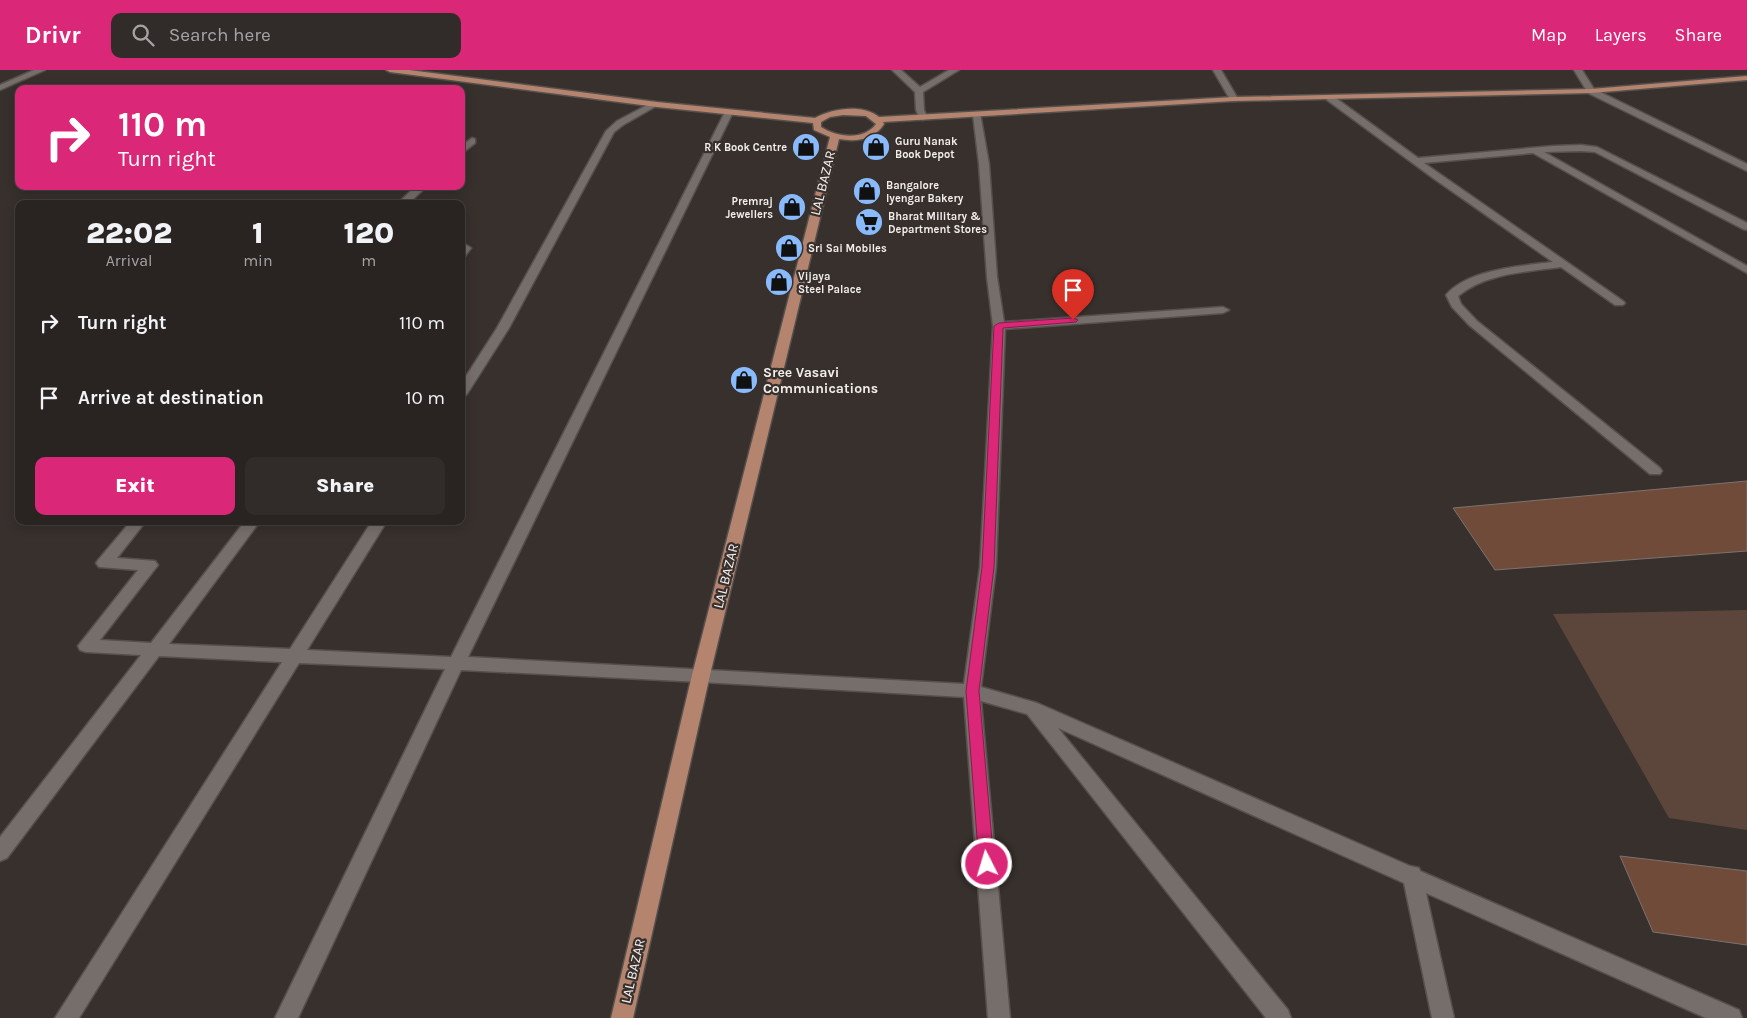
<!DOCTYPE html>
<style>
:root{--surface:#292422;--page:#312c2a;--text:#f1f3f6;--muted:#a5a4a5;--line:#454140;--accent:#db2777}
body{margin:0;font-family:Karla,sans-serif;background:var(--page);color:var(--text);height:100vh;display:flex;flex-direction:column;font-size:19px;white-space:nowrap}
*{box-sizing:border-box;margin:0}
p{font-size:16px;color:var(--muted)}
.icon{flex:none;width:28px;height:28px;fill:none;stroke:currentColor;stroke-width:2;stroke-linecap:round;stroke-linejoin:round}
.map{position:relative;flex:1;overflow:hidden}
.drawer{position:absolute;left:15px;top:130px;width:450px;height:325px;display:flex;flex-direction:column;background:var(--surface);border-radius:10px;box-shadow:0 2px 12px #0003,0 0 0 1px var(--line)}
.drawer>*{flex:none}
.banner{position:absolute;left:15px;top:15px;width:450px;height:105px;border-radius:10px;box-shadow:0 2px 12px #0003,0 0 0 1px var(--line);background:#db2777;color:#fff;overflow:hidden}
.pin{position:absolute;display:grid;place-items:center;width:42px;height:42px;color:#fff;margin:-51px -21px;border-radius:50% 50% 50% 0;rotate:-45deg;box-shadow:0 0 5px #0007}
.pin .icon{rotate:45deg}
.me{position:absolute;width:55px;margin:-28px;rotate:355deg;stroke-linejoin:round;filter:drop-shadow(0 0 4px #0008)}
.turn{display:flex;align-items:center;gap:18px;height:105px;padding:0 20px;font-size:22px}
.turn .icon{width:65px;height:65px;stroke-width:2.5}
.turn b{display:block;font-size:35px;line-height:42px}
.eta{display:flex;justify-content:space-evenly;align-items:center;height:85px;text-align:center}
.eta b{font-size:30px;font-weight:800;line-height:35px}
.cta{display:flex;gap:10px;margin-top:auto;padding:10px 20px}
.cta a{flex:1;height:58px;border-radius:10px;background:var(--accent);color:#fff;font-size:20px;font-weight:800;line-height:58px;text-align:center}
.cta a+a{background:var(--page);color:var(--text)}
ul{padding:0;list-style:none}
li{display:flex;align-items:center;gap:15px;height:75px;padding:0 20px}
li div{flex:1}
li b{display:block;font-size:19px}
li em{font-style:normal}
header{display:flex;align-items:center;gap:30px;box-sizing:border-box;height:70px;padding:0 25px;background:var(--accent);color:#fff}
header strong{font-size:24px}
nav{display:flex;gap:28px;margin-inline-start:auto;font-size:18px}
.search{width:350px;height:45px;background:var(--page);display:flex;align-items:center;gap:12px;box-sizing:border-box;padding:0 18px;border-radius:10px;color:var(--muted);font-size:19px}
.map>svg:first-child{display:block}
.green{fill:#5c463b}
.building{fill:#714b3a;stroke:#7b736f}
.lines{fill:none;stroke-linecap:round;stroke-linejoin:round}
.minor-casing{stroke:#55504d;stroke-width:3}
.major-casing{stroke:#55504d;stroke-width:3}
.minor{fill:#766e6b;fill-rule:evenodd}
.major{fill:#b4846e;fill-rule:evenodd}
.route{fill:#db2777;stroke:#8e194d}
.labels{text-anchor:middle;dominant-baseline:central;stroke-width:4.5;stroke-linejoin:round;paint-order:stroke}
.far-poi-label{font-size:11px;font-weight:bold;fill:#f3eeec;stroke:#37302d;text-anchor:start}
.street-label{font-size:14px;fill:#f3eeec;stroke:#37302d}
.poi-label{font-size:14px;font-weight:bold;fill:#f3eeec;stroke:#37302d;text-anchor:start}
</style>
<header>
<strong>Drivr</strong>
<div class="search"><svg class="icon" aria-label="search" viewBox="0 0 24 24"><circle cx="10" cy="10" r="6"/><path d="M15 15l6 6"/></svg>Search here</div>
<nav><a>Map</a><a>Layers</a><a>Share</a></nav>
</header>
<div class="map">
<svg width="1747" height="948" viewBox="0 0 1747 948">
<rect width="100%" height="100%" fill="#37302d"/>
<path class="green" d="M1747,540V760L1669,748L1553,544Z"/>
<g class="building">
<path d="M1747,411V481L1495,500L1453,438Z"/>
<path d="M1620,786L1747,801V875L1653,862Z"/>
</g>
<g class="lines">
<defs>
<g id="minor">
<path d="M34,0H45L0,20V15Z"/>
<path d="M892,0H901L920,17L949,0H959L923,22L924,40L927,47L923,50L920,49L916,40L915,22Z"/>
<path d="M1213,0H1221L1238,29L1237,31H1231Z"/>
<path d="M1574,0H1582L1594,19L1747,94V101L1588,23Z"/>
<path d="M1327,26H1333L1418,88L1553,76L1581,75L1597,77L1747,153V160L1743,159L1595,82L1581,81L1544,82L1747,196V203L1533,83L1424,93L1623,231L1625,233L1623,235H1615L1561,197C1526,202 1486,203 1458,226L1461,234L1477,251L1660,398L1662,401L1660,404H1650L1469,255L1452,237L1446,225C1468,199 1521,196 1553,192L1433,108L1327,30Z"/>
<path d="M651,33L658,35L623,55L614,62L509,258L467,324L461,328V314L497,258L606,61L617,51Z"/>
<path d="M725,42L732,44L468,587L964,614L980,497L993,256L987,207L979,94L973,45L980,43L989,94L997,207L1004,252L1223,237L1229,240L1223,243L1005,259L996,497L981,617L1037,633L1410,796L1419,798L1420,801L1739,940L1742,948H1706L1426,823L1454,948H1432L1404,813L1058,658L1288,940L1291,948H1266L1027,644L981,631L1010,948H988L964,627L701,612L461,600L298,948H275L445,599L299,593L79,948H55L282,592L159,586L7,788L0,791V767L141,585L86,582L80,580L78,576L138,500L99,497L96,493L99,489L131,451H146L117,488L155,491L158,495L100,570L151,573L245,451H260L169,574L290,579L372,451H387L307,580L451,587Z"/>
<path d="M472,68L475,69V73L461,84V76Z"/>
<path d="M416,116H427L408,134H397Z"/>
<path d="M466,175L471,178L465,186L461,187V177Z"/>
</g>
<path id="major" d="M386,0H409L657,32L815,48C833,38 863,34 879,47L1234,27L1591,19L1747,6V10L1591,23L1234,31L883,52L884,54C874,70 857,72 839,69L710,605L633,948H611L692,605L830,67L814,60L813,53L657,37L390,2ZM843,45L866,46L876,54C864,71 836,67 821,57V52L830,47Z"/>
</defs>
<use href="#minor" class="minor-casing"/>
<use href="#major" class="major-casing"/>
<use href="#minor" class="minor"/>
<use href="#major" class="major"/>
</g>
<path class="route" d="M1073,248L1078,250L1076,252L1003,258L994,497L979,621L994,794L992,799L987,801L981,799L979,794L966,621L982,497L994,256L999,253Z"/>
<defs>
<symbol id="shop-disc" viewBox="-11 -11 22 22"><circle r="9.5" fill="#89bafc" stroke="#37302d"/><path d="M-5-2.5h2.3a2.7 3.5 0 0 1 5.4 0H5L5.5 6h-11ZM-1.5-2.5h3a1.5 2.3 0 0 0-3 0Z" fill="#111"/></symbol>
<symbol id="supermarket-disc" viewBox="-11 -11 22 22"><circle r="9.5" fill="#89bafc" stroke="#37302d"/><path d="M-6-5.5h2.5l.6 2H6L4.5 2H-2.5L-4.4-4H-6ZM-1.5 3.2a1.3 1.3 0 1 0 .1 0ZM3 3.2a1.3 1.3 0 1 0 .1 0Z" fill="#111"/></symbol>
</defs>
<g fill-rule="evenodd">
<use href="#shop-disc" x="790" y="61" width="32" height="32"/>
<use href="#shop-disc" x="860" y="61" width="32" height="32"/>
<use href="#shop-disc" x="851" y="105" width="32" height="32"/>
<use href="#shop-disc" x="776" y="121" width="32" height="32"/>
<use href="#supermarket-disc" x="853" y="136" width="32" height="32"/>
<use href="#shop-disc" x="773" y="162" width="32" height="32"/>
<use href="#shop-disc" x="763" y="196" width="32" height="32"/>
<use href="#shop-disc" x="728" y="294" width="32" height="32"/>
</g>
<g class="labels">
<g class="far-poi-label">
<text x="895" y="71">Guru Nanak<tspan x="895" dy="13">Book Depot</tspan></text>
<text x="787" y="77" text-anchor="end">R K Book Centre</text>
<text x="886" y="115">Bangalore<tspan x="886" dy="13">Iyengar Bakery</tspan></text>
<text x="773" y="131" text-anchor="end">Premraj<tspan x="773" dy="13">Jewellers</tspan></text>
<text x="888" y="146">Bharat Military &amp;<tspan x="888" dy="13">Department Stores</tspan></text>
<text x="808" y="178">Sri Sai Mobiles</text>
<text x="798" y="206">Vijaya<tspan x="798" dy="13">Steel Palace</tspan></text>
</g>
<g class="street-label">
<text transform="translate(823 113) rotate(-76)">LAL BAZAR</text>
<text transform="translate(726 506) rotate(-76)">LAL BAZAR</text>
<text transform="translate(633 901) rotate(-77)">LAL BAZAR</text>
</g>
<g class="poi-label">
<text x="763" y="302">Sree Vasavi<tspan x="763" dy="16">Communications</tspan></text>
</g>
</g>
</svg>
<div class="pin" style="left:1073px;top:250px;background:#d93025"><svg class="icon" aria-label="arrive" viewBox="0 0 24 24"><path d="M6 21V4h12l-3 4 3 4H6"/></svg></div>
<svg class="me" style="left:987px;top:794px" viewBox="-20 -20 40 40"><circle r="17" fill="#db2777" stroke="#fff" stroke-width="3"/><path d="M0-11L8 9 0 5-8 9z" fill="#fff"/></svg>
<div class="banner">
<div class="turn"><svg class="icon" aria-label="right" viewBox="0 0 24 24"><path d="M7 20v-9h11M14 6l5 5-5 5"/></svg><div><b>110 m</b>Turn right</div></div>
</div>
<section class="drawer">
<div class="eta">
<div><b>22:02</b><p>Arrival</p></div>
<div><b>1</b><p>min</p></div>
<div><b>120</b><p>m</p></div>
</div>
<ul>
<li><svg class="icon" aria-label="right" viewBox="0 0 24 24"><path d="M7 20v-9h11M14 6l5 5-5 5"/></svg><div><b>Turn right</b></div><em>110 m</em></li>
<li><svg class="icon" aria-label="arrive" viewBox="0 0 24 24"><path d="M6 21V4h12l-3 4 3 4H6"/></svg><div><b>Arrive at destination</b></div><em>10 m</em></li>
</ul>
<div class="cta"><a>Exit</a><a>Share</a></div>
</section>
</div>
